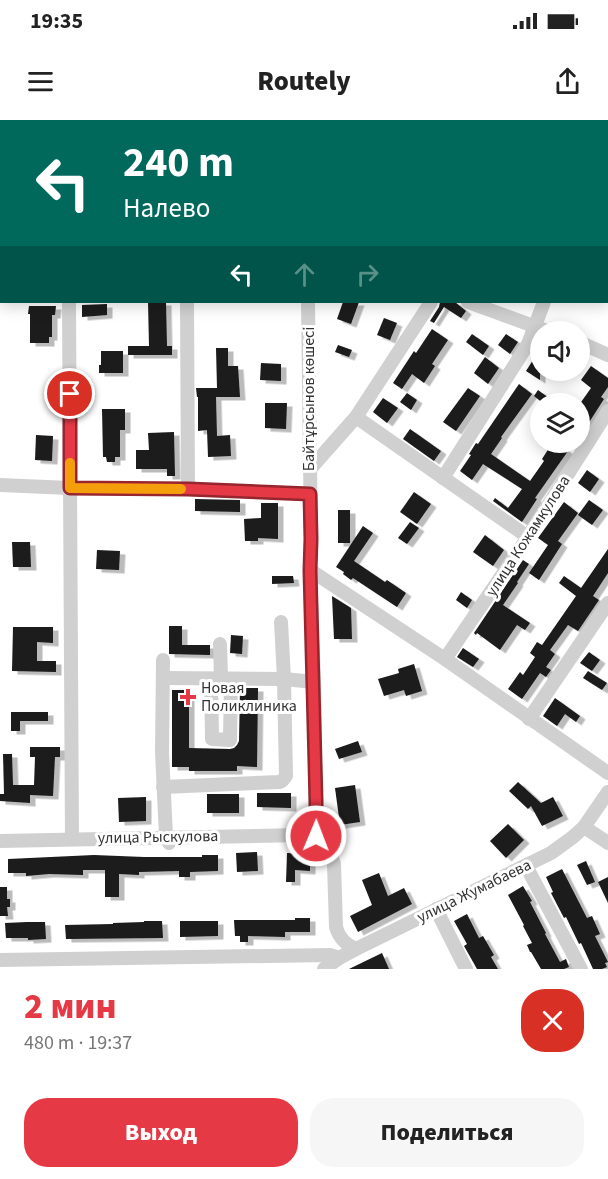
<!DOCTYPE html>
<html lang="ru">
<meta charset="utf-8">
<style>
:root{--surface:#fff;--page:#f6f6f6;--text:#222;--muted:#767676;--accent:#e63946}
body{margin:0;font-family:"Source Sans 3",sans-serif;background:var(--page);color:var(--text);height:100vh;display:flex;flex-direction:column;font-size:22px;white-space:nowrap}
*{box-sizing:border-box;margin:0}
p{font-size:20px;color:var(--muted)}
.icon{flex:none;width:33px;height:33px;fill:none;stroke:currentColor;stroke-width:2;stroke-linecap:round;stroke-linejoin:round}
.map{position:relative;height:849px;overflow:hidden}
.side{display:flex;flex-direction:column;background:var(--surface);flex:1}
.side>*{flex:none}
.top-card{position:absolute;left:0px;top:0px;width:609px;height:183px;box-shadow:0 3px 15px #0003;background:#00695c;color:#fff;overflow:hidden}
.controls{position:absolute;left:530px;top:201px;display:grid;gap:12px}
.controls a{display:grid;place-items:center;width:60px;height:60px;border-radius:50%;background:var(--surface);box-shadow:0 3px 15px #0003;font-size:30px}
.pin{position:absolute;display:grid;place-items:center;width:51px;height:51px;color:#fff;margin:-26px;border:3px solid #fff;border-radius:50%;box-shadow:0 2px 6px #0007}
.me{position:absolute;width:66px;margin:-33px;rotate:1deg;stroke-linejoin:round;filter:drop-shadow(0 0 4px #0008)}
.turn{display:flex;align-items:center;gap:21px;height:126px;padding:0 24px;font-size:27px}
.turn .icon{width:78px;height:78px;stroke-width:2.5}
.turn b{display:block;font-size:42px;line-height:51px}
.lanes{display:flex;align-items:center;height:57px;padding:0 24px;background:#0003;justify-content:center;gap:30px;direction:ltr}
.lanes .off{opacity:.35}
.round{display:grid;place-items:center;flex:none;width:63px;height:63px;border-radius:24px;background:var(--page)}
.summary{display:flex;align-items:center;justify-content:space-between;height:102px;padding:0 24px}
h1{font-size:36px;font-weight:800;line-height:45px;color:var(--accent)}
.primary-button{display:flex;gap:12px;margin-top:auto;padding:12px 24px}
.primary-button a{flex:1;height:69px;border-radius:24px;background:var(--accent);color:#fff;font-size:24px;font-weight:800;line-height:69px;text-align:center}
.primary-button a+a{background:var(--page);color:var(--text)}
.status{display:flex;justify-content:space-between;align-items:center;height:42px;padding:0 30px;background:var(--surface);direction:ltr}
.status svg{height:16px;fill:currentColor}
header{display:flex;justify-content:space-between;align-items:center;height:78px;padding:0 24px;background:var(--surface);font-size:27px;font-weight:800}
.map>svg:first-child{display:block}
.building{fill:#1a1a1a;filter:url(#shadow)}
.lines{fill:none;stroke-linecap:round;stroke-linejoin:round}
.minor{stroke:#d0d0d0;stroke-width:14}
.route-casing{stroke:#96252e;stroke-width:15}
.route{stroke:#e63946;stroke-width:10}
.slow{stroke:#f59e0b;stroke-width:10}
.poi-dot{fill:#e63946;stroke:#fff;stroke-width:2}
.labels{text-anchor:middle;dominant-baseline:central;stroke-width:6;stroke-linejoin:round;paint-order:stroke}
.street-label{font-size:16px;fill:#333;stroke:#fff}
.poi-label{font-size:16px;fill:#333;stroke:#fff;text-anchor:start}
</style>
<div class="status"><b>19:35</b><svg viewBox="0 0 49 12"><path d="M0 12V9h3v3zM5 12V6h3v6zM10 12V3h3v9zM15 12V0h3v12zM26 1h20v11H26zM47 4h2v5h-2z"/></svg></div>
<header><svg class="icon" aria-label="menu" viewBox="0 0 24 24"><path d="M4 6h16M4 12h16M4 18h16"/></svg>Routely<svg class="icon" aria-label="share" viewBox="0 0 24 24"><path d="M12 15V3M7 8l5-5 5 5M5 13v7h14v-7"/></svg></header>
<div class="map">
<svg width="608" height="849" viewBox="0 0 608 849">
<defs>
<filter id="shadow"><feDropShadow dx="5.5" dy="3.5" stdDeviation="0" flood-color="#0004"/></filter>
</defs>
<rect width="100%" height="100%" fill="#fff"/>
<g class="building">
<path d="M148,182H166L167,226H172V235H128V226H149Z"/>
<path d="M343,182H359L351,204L337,199Z"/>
<path d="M440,182H455L466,191L461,198L444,187L434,203L430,201L439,187Z"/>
<path d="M107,184V195L82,197V185Z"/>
<path d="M29,186H56L55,195H52V217H49V223H30V194H28Z"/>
<path d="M384,198L397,203L390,220L377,215Z"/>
<path d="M432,209L448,220L432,244L435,246L424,263L412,254L402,269L393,263L414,231L416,233Z"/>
<path d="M472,214L489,226L483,235L466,222Z"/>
<path d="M506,214L518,222L510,234L498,225Z"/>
<path d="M338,225L352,230L349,237L335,232Z"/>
<path d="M216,228H228V246H238L240,277H216L217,316L230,315L231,336L208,337L207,310L198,311V277H197L196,268H217Z"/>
<path d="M540,229V260L526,251Z"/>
<path d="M101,231H123V253H99V245H101Z"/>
<path d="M485,237L499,248L488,264L474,253Z"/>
<path d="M261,243L281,244V261L260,260Z"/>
<path d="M591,246L608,258V267L601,277L604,279L579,318V285L591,268L581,260Z"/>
<path d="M519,264L532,274L501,317L502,318L491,334L530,361L544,341L542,339L551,325L554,327L557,323L568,331L535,378L537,379L522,402L493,381L495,378L508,388L522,369L483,344L472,360L460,351L471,335L469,334L476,323L478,324Z"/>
<path d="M468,268L480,276L456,311L443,302Z"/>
<path d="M538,270L557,284H544L534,276Z"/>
<path d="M407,273L417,280L411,290L400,282Z"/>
<path d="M383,278L398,288L387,303L373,292Z"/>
<path d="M265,283H287L286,309L265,308Z"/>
<path d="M102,289H125V310H120V337H115V342H107L106,337H103Z"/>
<path d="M410,309L441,331L434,341L403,319Z"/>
<path d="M174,312L175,356H167V349H136V330H149L148,313Z"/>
<path d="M36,315L53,316L52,341L35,340Z"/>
<path d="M587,350L599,359L590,372L578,363Z"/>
<path d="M414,372L431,384L417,404L400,392Z"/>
<path d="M195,379L240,380V392L195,391Z"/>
<path d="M589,380L603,390L592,405L578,395Z"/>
<path d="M564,382L578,393L558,421L562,424L539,460L529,453L548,425L538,418Z"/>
<path d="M261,383H278V419L258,418V421H245L244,399L261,398Z"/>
<rect x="338" y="390" width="12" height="33"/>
<path d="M410,402L419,408L407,424L398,418Z"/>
<path d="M363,406L373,413L354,441L385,462L387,460L406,473L397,487L353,458L351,460L343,454L344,452L336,447Z"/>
<path d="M485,415L504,430L493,446L473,432Z"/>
<path d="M12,422H30L31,447H13Z"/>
<path d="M608,429V453L593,476L599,480L578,511L568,505L550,530L555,534L546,547L551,550L546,557L540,553L522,579L508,569L520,552L523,555L535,537L530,533L537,522L542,525L576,476L559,463L564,456L581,468Z"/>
<path d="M97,430L120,431L119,450L96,449Z"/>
<path d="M523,440L529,444L517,462L518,463L503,485L530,503L525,510L517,505L500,530L477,513L476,515L474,513Z"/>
<path d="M272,456H293L294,463L272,464Z"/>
<path d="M461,472L472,480L467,488L456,480Z"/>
<path d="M332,476L351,488L352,519H334Z"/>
<path d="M169,506H182V525H210V535L169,534Z"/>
<path d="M13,507H53V523L37,522V541H56V552L12,551Z"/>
<path d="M231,515L243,516L242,534L230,533Z"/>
<path d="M463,528L479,539L473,547L457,537Z"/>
<path d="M589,532L600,540L592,551L580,543Z"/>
<path d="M414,544L422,571L406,576L404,570L384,576L378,559L399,553L398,549Z"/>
<path d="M588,551L607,563L602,570L583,558Z"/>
<path d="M240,568H258L257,647L237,646V651H189V647H172V570H189V628L230,629L234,628L237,625L239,621Z"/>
<path d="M555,578L580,596L576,602L565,594L557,606L543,596Z"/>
<path d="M11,592H48V601H20V611H11Z"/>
<path d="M358,621L362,632L339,639L335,629Z"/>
<path d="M30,627H60V637H55L53,676L30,675V683L0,681V674H4L3,634H12L13,665H34L35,637H30Z"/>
<path d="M518,662L541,683L553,677L563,696L542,706L531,686L528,689L509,671Z"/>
<path d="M355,665L360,702L340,705L335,668Z"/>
<path d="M257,673H291V688L257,687Z"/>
<rect x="207" y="674" width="32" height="19"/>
<path d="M146,677V701L119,702L118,678Z"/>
<path d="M508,704L524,720L506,738L490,721Z"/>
<path d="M257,732L258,751L237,752L236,733Z"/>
<path d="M287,733L310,734V751L295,750V762H286Z"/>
<path d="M94,735L144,737H202V735H218V751L190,752V757H179V751L139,752V755L119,754V777H105V750H83V755L49,754L26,756V753H8V739Z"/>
<path d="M586,741L595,762L587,765L577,745Z"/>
<path d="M562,749L587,798L592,796L600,814L595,816L608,842L605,843L607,847L602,849H593L581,823L579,824L566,797L564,798L551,773L553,772L546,757Z"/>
<path d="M379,753L388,776L404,768L412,784L358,812L350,796L372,785L362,760Z"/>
<path d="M608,757V783L598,762Z"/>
<path d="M523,766L532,781L530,782L546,813L545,814L560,842L566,839L569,847L564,849H541L531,832H530L527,825L532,823L523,806L524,805L508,775Z"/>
<path d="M0,767H7V779H10V787H7L8,796H0Z"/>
<path d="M467,794L479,818L483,816L494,835L491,837L498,849H477L464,826L467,824L454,801Z"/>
<path d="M295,798H310V812H285V817L248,816V822H240V816H235L234,800H295Z"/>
<path d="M144,801H162L163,818L66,819L65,805L113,804V803L144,802Z"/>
<path d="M180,801H218V816L180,817Z"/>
<path d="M27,802H45L46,819L28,820V818H6L5,803Z"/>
<path d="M382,833L389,849H349Z"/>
</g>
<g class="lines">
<g class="minor">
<path d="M67,0V2"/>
<path d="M523,0L527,2"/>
<path d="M182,2V0"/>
<path d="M304,2V0"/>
<path d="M387,2L388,0"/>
<path d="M498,2V0"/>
<path d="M608,2V0"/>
<path d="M69,182L72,719"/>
<path d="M187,182L188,369"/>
<path d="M308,182L311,419L310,450L314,562L316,716"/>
<path d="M468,182L550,212"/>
<path d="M579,222L608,235"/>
<path d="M356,297L528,417"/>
<path d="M310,349L356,297L431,182"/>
<path d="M443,358L528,224L544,182"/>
<path d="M0,365L70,368L188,369L310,374"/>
<path d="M310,450L445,539L608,653"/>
<path d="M220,524L221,559"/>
<path d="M445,539L528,417L608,291"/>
<path d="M163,540L162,632L166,716L169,723"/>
<path d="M163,558L284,559L314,562"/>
<path d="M211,559L212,619L230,620L231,559"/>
<path d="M529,599L608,483"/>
<path d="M163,667L279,662L282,661L286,656L284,559L281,502"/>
<path d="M584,707L608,723"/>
<path d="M316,716C325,724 331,732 334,744L336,807C339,818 345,824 356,829"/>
<path d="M0,721L301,715L316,716"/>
<path d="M526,746L581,849"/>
<path d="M436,789L466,849"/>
<path d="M0,840L330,835L339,838"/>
<path d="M324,849L339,838L356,829L551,733L573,717L584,707L608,672"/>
</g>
</g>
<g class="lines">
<defs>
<path id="route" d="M70,274V368L188,369L310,374L311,419L310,450L316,681V716"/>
</defs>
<use href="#route" class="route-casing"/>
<use href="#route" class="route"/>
<path class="slow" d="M70,343V368L181,369"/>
</g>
<path class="poi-dot" d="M185 568h6v6h6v6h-6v6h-6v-6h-6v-6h6z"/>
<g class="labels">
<g class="street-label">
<text transform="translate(309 279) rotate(-90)">Байтұрсынов көшесі</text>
<text transform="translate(528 416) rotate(-57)">улица Кожамкулова</text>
<text transform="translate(158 717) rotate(-1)">улица Рыскулова</text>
<text transform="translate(474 771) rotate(-26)">улица Жумабаева</text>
</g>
<g class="poi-label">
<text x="201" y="568">Новая<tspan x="201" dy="18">Поликлиника</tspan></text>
</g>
</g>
</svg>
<div class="controls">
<a><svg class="icon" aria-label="sound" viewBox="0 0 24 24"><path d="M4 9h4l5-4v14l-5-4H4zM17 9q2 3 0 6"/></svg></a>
<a><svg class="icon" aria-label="layers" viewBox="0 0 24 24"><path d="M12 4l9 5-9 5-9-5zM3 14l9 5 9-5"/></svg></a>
</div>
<div class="pin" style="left:70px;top:274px;background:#d93025"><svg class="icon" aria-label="arrive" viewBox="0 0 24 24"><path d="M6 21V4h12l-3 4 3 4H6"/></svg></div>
<svg class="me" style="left:316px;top:716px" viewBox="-20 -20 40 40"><circle r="17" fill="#e63946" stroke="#fff" stroke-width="3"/><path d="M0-11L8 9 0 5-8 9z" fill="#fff"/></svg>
<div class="top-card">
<div class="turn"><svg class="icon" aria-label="left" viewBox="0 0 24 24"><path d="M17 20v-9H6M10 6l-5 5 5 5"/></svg><div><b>240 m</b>Налево</div></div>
<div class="lanes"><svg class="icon" aria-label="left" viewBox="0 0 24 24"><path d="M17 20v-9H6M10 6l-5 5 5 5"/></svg><svg class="icon off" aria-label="ahead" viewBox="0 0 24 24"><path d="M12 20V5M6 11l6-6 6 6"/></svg><svg class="icon off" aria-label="right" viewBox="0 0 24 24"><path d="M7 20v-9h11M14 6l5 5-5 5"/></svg></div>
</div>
</div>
<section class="side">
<div class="summary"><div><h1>2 мин</h1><p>480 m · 19:37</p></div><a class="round" style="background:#d93025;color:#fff"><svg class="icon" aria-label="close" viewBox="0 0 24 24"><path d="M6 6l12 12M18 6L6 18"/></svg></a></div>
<div class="primary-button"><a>Выход</a><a>Поделиться</a></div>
</section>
